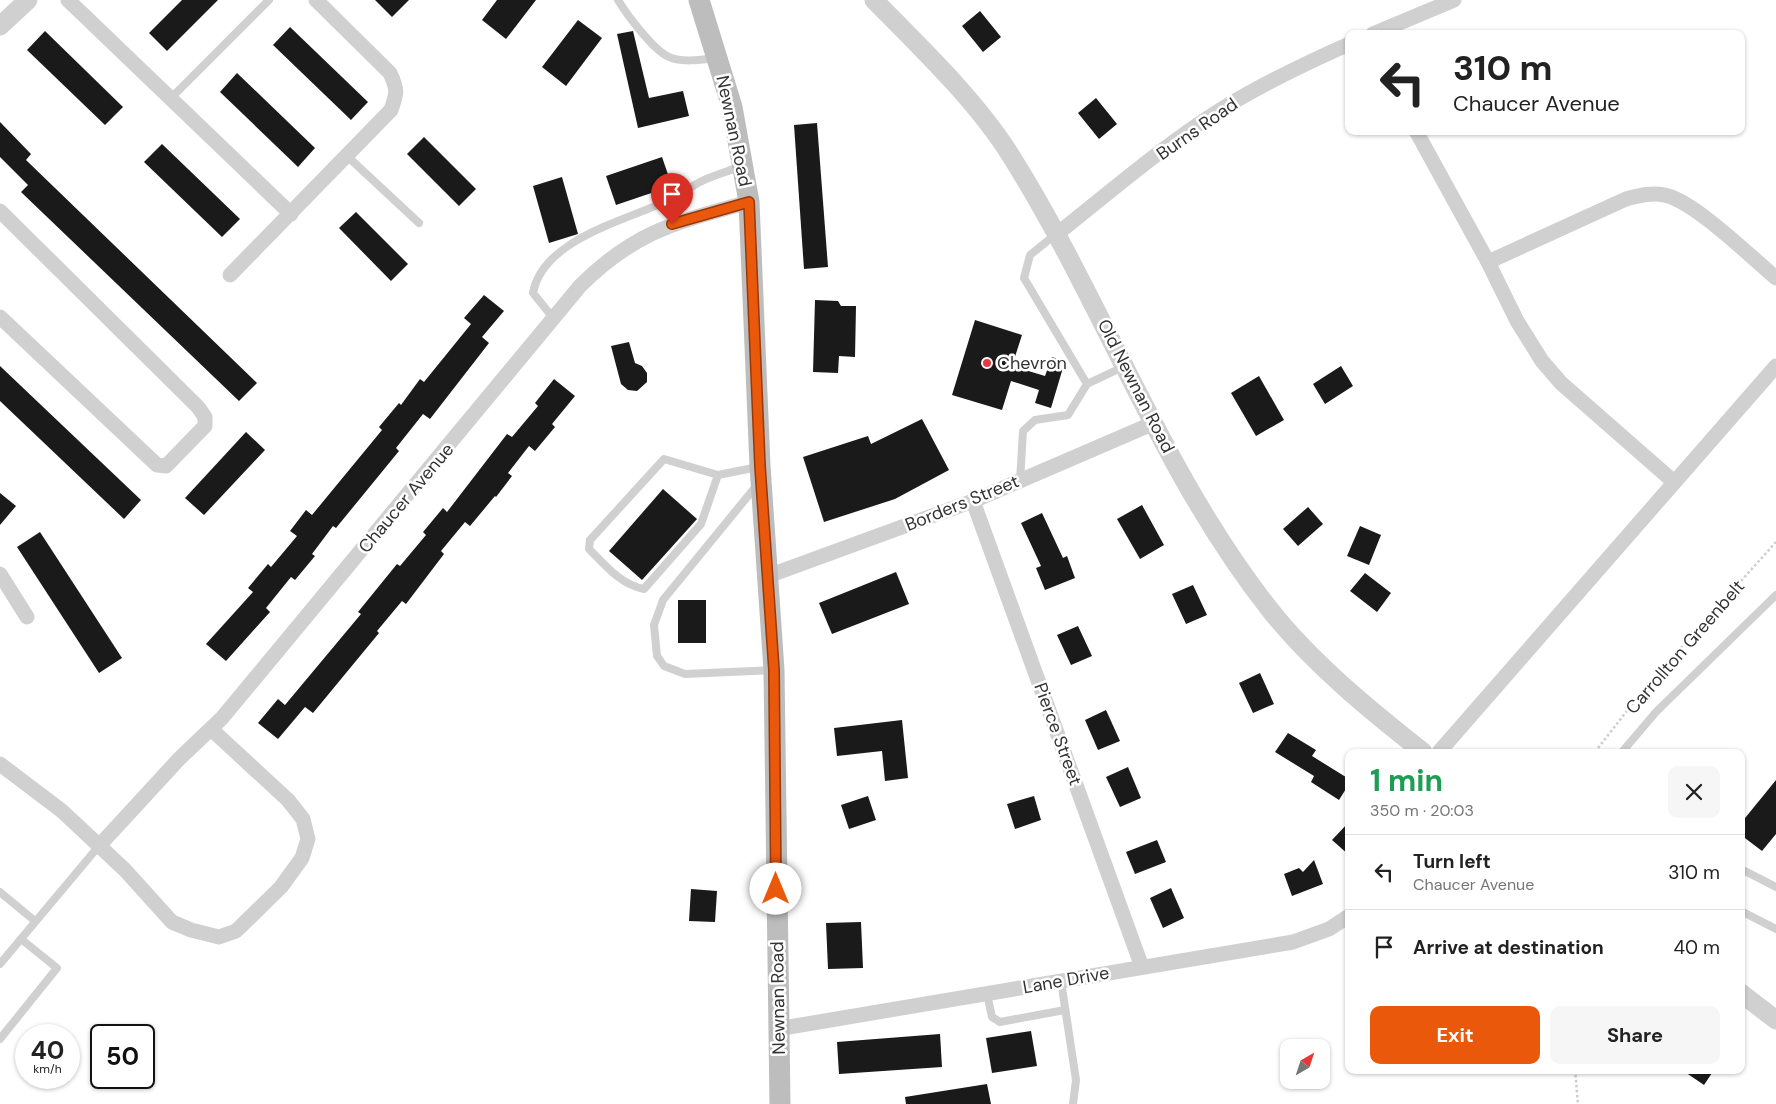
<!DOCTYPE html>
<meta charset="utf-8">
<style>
:root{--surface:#fff;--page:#f6f6f6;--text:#222;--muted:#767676;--line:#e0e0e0;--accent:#ea580c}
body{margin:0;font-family:"DM Sans",sans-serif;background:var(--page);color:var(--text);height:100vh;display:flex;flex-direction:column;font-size:19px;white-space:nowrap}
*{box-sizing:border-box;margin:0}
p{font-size:16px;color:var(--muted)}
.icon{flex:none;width:28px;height:28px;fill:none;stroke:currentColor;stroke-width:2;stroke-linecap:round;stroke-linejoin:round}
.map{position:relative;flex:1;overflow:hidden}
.sheet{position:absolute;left:1345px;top:749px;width:400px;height:325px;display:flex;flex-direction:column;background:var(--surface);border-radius:10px;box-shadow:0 1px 4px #0004}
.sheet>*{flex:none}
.banner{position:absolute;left:1345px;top:30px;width:400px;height:105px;border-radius:10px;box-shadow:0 1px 4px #0004;background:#fff;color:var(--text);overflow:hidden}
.needle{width:32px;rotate:39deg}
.tools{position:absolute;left:1280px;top:1039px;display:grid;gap:10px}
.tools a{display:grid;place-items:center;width:50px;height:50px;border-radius:10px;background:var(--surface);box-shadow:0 1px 4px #0004;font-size:25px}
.speed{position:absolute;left:15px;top:1024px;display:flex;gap:10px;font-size:25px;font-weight:700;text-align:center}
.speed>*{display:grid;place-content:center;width:65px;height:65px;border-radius:50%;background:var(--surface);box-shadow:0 1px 4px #0004;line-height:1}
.speed small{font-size:12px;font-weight:400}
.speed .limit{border:2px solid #111;border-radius:8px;background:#fff;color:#111}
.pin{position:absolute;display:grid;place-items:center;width:42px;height:42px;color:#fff;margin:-51px -21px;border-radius:50% 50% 50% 0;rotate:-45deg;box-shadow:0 0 5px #0007}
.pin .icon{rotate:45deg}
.me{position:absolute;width:55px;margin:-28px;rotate:0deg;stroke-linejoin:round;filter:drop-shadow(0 0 4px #0008)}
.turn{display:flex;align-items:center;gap:18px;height:105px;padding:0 25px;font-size:22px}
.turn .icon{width:65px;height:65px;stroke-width:2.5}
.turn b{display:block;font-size:35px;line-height:42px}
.round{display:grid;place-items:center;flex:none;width:52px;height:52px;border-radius:10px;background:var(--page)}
.summary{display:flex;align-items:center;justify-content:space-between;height:85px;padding:0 25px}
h1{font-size:30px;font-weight:700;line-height:38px;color:#1e9e55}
.primary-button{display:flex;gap:10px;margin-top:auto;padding:10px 25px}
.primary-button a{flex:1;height:58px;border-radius:10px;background:var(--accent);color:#fff;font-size:20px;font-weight:700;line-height:58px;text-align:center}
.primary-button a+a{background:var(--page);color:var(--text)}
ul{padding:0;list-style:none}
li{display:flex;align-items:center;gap:15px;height:75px;padding:0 25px;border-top:1px solid var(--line)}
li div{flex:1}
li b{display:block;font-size:19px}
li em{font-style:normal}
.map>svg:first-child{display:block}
.building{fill:#1a1a1a}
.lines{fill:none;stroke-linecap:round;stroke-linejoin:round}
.path{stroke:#cdcdcd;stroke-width:2.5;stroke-dasharray:2.5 2.5;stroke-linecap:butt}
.service{stroke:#d0d0d0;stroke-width:8}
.minor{stroke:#d0d0d0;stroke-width:15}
.tertiary{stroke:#d0d0d0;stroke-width:19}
.secondary{stroke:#bdbdbd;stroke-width:21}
.route-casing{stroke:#983908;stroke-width:12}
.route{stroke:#ea580c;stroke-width:9}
.poi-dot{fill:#e63946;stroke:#fff;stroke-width:2}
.labels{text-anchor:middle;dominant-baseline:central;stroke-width:5;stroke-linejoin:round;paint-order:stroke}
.street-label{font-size:18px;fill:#333;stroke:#fff}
.poi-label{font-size:18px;fill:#333;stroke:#fff;text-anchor:start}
</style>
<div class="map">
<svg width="1776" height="1104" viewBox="0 0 1776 1104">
<rect width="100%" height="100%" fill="#fff"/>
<g class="building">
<path d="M182,0H218L167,51L149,33Z"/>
<path d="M375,0H409L392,17Z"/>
<path d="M497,0H536L506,39L482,20Z"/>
<path d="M980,11L1001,37L983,52L962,26Z"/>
<path d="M578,20L602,38L566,86L542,67Z"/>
<path d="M290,27L368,102L351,120L273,45Z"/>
<path d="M45,31L123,107L105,125L27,50Z"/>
<path d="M633,31L649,98L683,91L689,116L638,128L617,34Z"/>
<path d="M237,73L315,148L298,167L220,92Z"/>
<path d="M1096,98L1117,124L1099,139L1078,113Z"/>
<path d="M0,122L31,154L26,160L257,383L239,401L21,192L28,185L0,157Z"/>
<path d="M817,123L828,267L804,269L794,125Z"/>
<path d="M424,137L476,189L459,206L407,154Z"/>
<path d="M162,144L240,219L222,237L144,162Z"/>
<path d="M662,157L672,186L616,205L606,176Z"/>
<path d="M562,177L578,234L549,243L533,186Z"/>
<path d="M356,212L408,264L391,281L339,228Z"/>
<path d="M484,295L504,311L482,337L489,343L430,419L423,414L396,448L399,451L336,528L333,526L312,554L315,556L295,580L291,577L266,608L270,612L226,661L206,644L253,592L248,588L268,564L271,567L297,536L290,531L306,510L312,515L382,430L379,427L399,403L401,405L420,379L424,382L471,324L464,318Z"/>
<path d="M815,300L838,301L841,306H856L855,357L839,356L838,373L813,372Z"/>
<path d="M975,320L1022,335L1012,366L1045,376L1052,357L1065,361L1051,408L1035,403L1039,390L1011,381L1002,410L952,395Z"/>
<path d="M629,342L635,363L642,366L647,373V382L637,391L628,390L621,384L611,346Z"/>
<path d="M0,366L141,500L124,519L0,401Z"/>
<path d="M1341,366L1353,386L1325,404L1313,384Z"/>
<path d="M1259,376L1284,420L1256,436L1231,393Z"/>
<path d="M554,379L575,396L552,424L555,427L535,451L529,446L508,473L512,476L496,497L495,496L470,526L465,522L441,551L444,554L406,604L402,601L377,631L379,633L313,713L305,707L278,739L258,723L278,699L285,705L361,614L358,612L397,564L400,566L426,535L423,532L443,508L447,512L507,434L512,437L538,406L535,403Z"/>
<path d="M922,419L949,470L895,499L824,522L803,457L868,436L871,444Z"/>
<path d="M246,432L265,450L204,515L185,498Z"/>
<path d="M663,489L697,519L642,580L609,551Z"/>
<path d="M0,493L16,506L0,525Z"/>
<path d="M1142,505L1164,545L1140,559L1117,519Z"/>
<path d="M1308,507L1323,524L1298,546L1283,529Z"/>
<path d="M1042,513L1063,558L1067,556L1075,578L1045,590L1036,568L1041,566L1021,523Z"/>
<path d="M1360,526L1381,535L1369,565L1347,556Z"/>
<path d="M40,532L122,658L99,673L17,547Z"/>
<path d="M896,572L909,604L832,634L819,603Z"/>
<path d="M1365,573L1391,593L1377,612L1350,591Z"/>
<path d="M1193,585L1207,615L1186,624L1172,594Z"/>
<rect x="678" y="600" width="28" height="43"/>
<path d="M1078,626L1092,656L1071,665L1057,635Z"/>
<path d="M1260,673L1274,704L1253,713L1239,683Z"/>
<path d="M1106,710L1120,741L1098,750L1085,720Z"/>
<path d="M902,720L908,778L885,781L882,751L837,756L834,728Z"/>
<path d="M1288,733L1316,750L1312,756L1349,779V784L1339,800L1311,782L1314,776L1275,752Z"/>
<path d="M1128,767L1141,798L1120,807L1106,777Z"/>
<path d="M1776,780V834L1762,851L1741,835V823Z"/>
<path d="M868,796L876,820L849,829L841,805Z"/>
<path d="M1034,796L1041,820L1015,829L1007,804Z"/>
<path d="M1349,822V855L1332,840Z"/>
<path d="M1157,840L1166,862L1135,874L1126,852Z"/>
<path d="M1314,860L1323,884L1292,896L1284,874L1299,868L1303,872Z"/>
<path d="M1171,888L1184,918L1163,928L1150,898Z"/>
<path d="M691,889L717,891L715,922L689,921Z"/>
<path d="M861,922L863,968L828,969L826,923Z"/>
<path d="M1031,1031L1037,1066L992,1073L986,1038Z"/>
<path d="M940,1034L942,1067L839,1074L837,1042Z"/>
<path d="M1682,1070H1714L1704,1085Z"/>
<path d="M987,1084L991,1104H906L905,1097Z"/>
</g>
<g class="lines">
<g class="path">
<path d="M1595,752L1644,689L1776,542"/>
<path d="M1575,1070L1578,1104"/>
</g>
<g class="service">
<path d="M618,0C627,15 652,48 667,56C680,63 701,60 715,58"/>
<path d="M170,99L269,0"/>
<path d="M347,156L419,223"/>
<path d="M1056,234L1030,255L1024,278L1087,384"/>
<path d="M554,319L533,293C543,238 629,220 671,199C681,195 689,188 698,183C711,176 727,172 741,166"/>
<path d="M718,475L701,524L644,589C621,585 605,565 589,549L590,540L664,459L718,475L758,467"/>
<path d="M1020,481L1023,431L1035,420L1068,415L1087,384L1125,366"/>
<path d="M757,485L663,600L654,625L657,656L664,666L685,674L773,670"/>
<path d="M1622,752L1656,712L1776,595"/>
<path d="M1741,869L1776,887"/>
<path d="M0,892L35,921"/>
<path d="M1741,911L1776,929"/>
<path d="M0,964L98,847"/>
<path d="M1061,981L1076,1080L1073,1104"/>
<path d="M987,994L992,1017L1000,1022L1065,1010"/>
<path d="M0,1039L57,968L21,939"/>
</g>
<g class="minor">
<path d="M68,0L291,214"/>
<path d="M1373,34L1454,0"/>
<path d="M1416,131L1488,262L1517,321L1542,361L1561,383L1674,482"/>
<path d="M0,211L198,407L205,417V426L166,466L157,465L0,317"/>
<path d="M1057,234C1110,192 1163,146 1220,110C1262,84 1304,64 1349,44"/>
<path d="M1488,262L1626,199C1638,196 1652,192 1664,195C1692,199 1752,258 1776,278"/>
<path d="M230,275L391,110C397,93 398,90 390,73L316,0"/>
<path d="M973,501L1142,967"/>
<path d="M0,574L27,617"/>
<path d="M768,576L973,501L1154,423"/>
<path d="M1439,752L1776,366"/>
<path d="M0,764L62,811L125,870L172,922L191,930L219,937L236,931L281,887L302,858L308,839L303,819L288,800L211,729"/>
<path d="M98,847L179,759L222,718L580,286C635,231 677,222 749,202"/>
<path d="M777,1029L1293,942L1329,929L1349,916"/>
</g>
<g class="tertiary">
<path d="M874,0C920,47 976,100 1011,156C1104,304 1162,474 1271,611C1312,663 1371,711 1423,752"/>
<path d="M0,26L28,0"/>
<path d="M1741,993L1776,1020"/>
</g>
<path class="secondary" d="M699,0L732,107L749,202L760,466L774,670L780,1104"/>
</g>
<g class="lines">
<defs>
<path id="route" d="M672,224L749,202L760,466L774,670L776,889"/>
</defs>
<use href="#route" class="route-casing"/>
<use href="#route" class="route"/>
</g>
<circle class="poi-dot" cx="987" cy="363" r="5"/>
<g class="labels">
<g class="street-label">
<text transform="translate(1197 129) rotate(-35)">Burns Road</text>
<text transform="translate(734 131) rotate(78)">Newnan Road</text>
<text transform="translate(1136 386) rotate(63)">Old Newnan Road</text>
<text transform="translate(406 498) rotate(-50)">Chaucer Avenue</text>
<text transform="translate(962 503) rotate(-22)">Borders Street</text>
<text transform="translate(1685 647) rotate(-49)">Carrollton Greenbelt</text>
<text transform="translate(1058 734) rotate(70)">Pierce Street</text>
<text transform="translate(1066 980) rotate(-10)">Lane Drive</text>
<text transform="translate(778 998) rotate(-91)">Newnan Road</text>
</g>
<g class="poi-label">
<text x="997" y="363">Chevron</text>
</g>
</g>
</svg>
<div class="tools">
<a><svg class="needle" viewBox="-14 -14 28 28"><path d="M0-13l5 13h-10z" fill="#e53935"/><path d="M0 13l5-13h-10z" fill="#767676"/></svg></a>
</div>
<div class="speed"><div>40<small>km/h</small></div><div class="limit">50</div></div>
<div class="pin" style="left:672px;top:224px;background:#d93025"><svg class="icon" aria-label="arrive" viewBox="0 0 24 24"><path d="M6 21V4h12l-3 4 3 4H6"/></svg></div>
<svg class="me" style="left:776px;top:889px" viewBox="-20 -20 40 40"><circle r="19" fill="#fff"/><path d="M0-13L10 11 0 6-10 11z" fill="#ea580c"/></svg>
<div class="banner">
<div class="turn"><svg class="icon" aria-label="left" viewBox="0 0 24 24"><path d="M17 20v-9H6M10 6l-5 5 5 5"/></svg><div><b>310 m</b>Chaucer Avenue</div></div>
</div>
<section class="sheet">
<div class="summary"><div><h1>1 min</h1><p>350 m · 20:03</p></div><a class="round"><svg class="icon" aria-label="close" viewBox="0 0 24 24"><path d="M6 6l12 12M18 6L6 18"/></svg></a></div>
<ul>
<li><svg class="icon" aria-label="left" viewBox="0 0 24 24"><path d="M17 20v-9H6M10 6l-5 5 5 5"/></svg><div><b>Turn left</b><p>Chaucer Avenue</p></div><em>310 m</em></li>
<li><svg class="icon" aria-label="arrive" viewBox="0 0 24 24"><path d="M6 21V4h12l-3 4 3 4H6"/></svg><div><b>Arrive at destination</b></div><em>40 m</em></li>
</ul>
<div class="primary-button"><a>Exit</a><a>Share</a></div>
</section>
</div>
